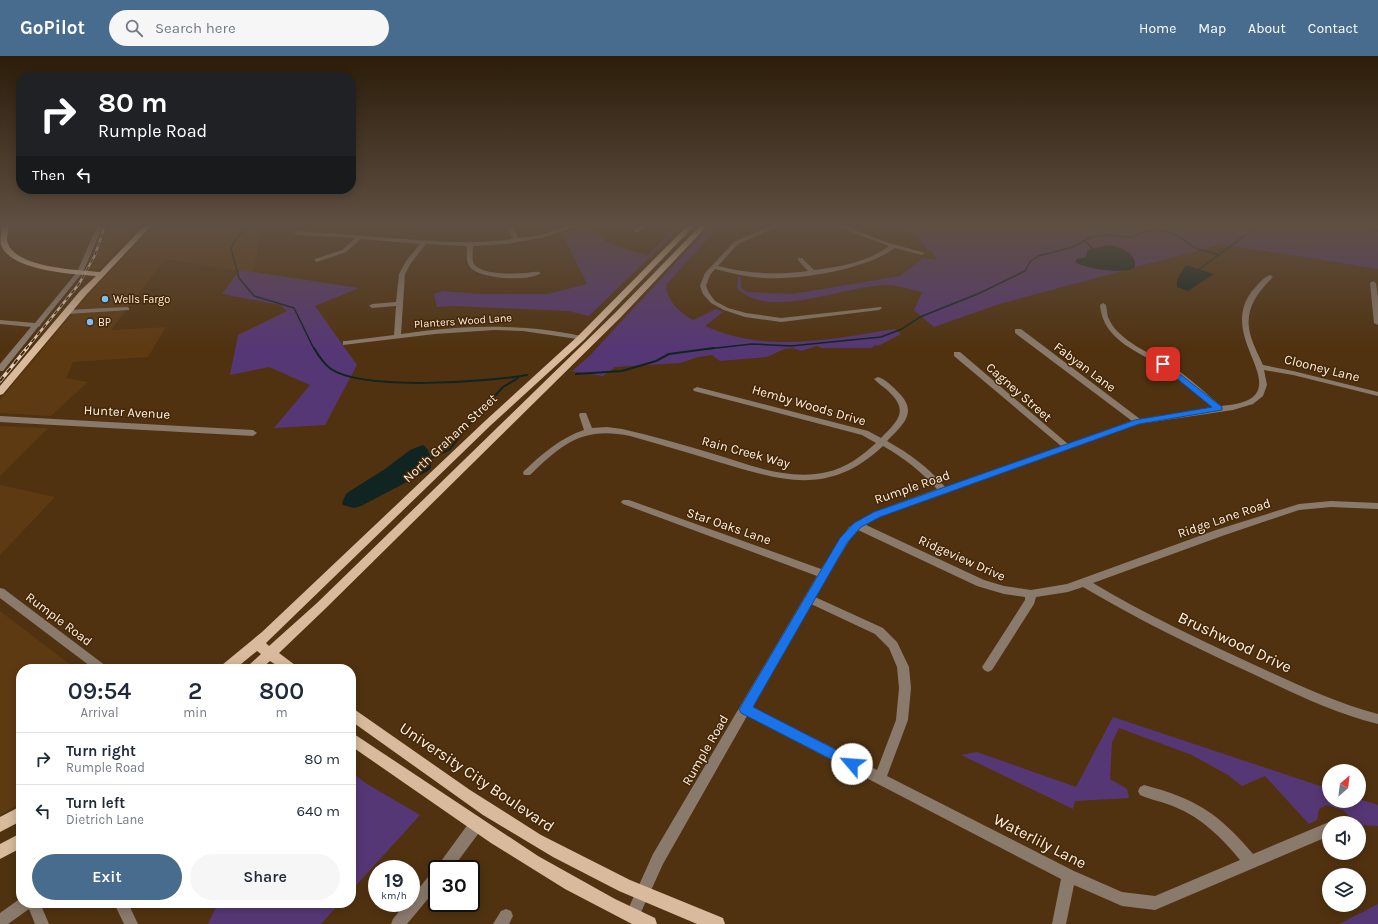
<!DOCTYPE html>
<style>
:root{--surface:#fff;--page:#f6f6f7;--text:#1f2937;--muted:#747a83;--line:#e0e1e3;--accent:#486c8e}
body{margin:0;font-family:Karla,sans-serif;background:var(--page);color:var(--text);height:100vh;display:flex;flex-direction:column;font-size:15px;white-space:nowrap}
*{box-sizing:border-box;margin:0}
p{font-size:13px;color:var(--muted)}
.icon{flex:none;width:22px;height:22px;fill:none;stroke:currentColor;stroke-width:2;stroke-linecap:round;stroke-linejoin:round}
.map{position:relative;flex:1;overflow:hidden}
.panel{position:absolute;left:16px;top:608px;width:340px;height:244px;display:flex;flex-direction:column;background:var(--surface);border-radius:16px;box-shadow:0 2px 10px #0003}
.panel>*{flex:none}
.banner{position:absolute;left:16px;top:16px;width:340px;height:122px;border-radius:16px;box-shadow:0 2px 10px #0003;background:#202124;color:#fff;overflow:hidden}
.needle{width:26px;rotate:28deg}
.tools{position:absolute;left:1322px;top:708px;display:grid;gap:8px}
.tools a{display:grid;place-items:center;width:44px;height:44px;border-radius:50%;background:var(--surface);box-shadow:0 2px 10px #0003;font-size:20px}
.speed{position:absolute;left:368px;top:804px;display:flex;gap:8px;font-size:20px;font-weight:700;text-align:center}
.speed>*{display:grid;place-content:center;width:52px;height:52px;border-radius:50%;background:var(--surface);box-shadow:0 2px 10px #0003;line-height:1}
.speed small{font-size:10px;font-weight:400}
.speed .limit{border:2px solid #111;border-radius:6px;background:#fff;color:#111}
.pin{position:absolute;display:grid;place-items:center;width:34px;height:34px;color:#fff;margin:-17px;border-radius:8px;box-shadow:0 2px 6px #0006}
.me{position:absolute;width:44px;margin:-22px;rotate:297deg;stroke-linejoin:round;filter:drop-shadow(0 0 3px #0008)}
.turn{display:flex;align-items:center;gap:14px;height:84px;padding:0 16px;font-size:18px}
.turn .icon{width:52px;height:52px;stroke-width:2.5}
.turn b{display:block;font-size:28px;line-height:34px}
.then{display:flex;align-items:center;height:38px;padding:0 16px;background:#0003;gap:8px;font-size:15px}
.eta{display:flex;justify-content:space-evenly;align-items:center;height:68px;text-align:center}
.eta b{font-size:24px;font-weight:600;line-height:28px}
.action{display:flex;gap:8px;margin-top:auto;padding:8px 16px}
.action a{flex:1;height:46px;border-radius:24px;background:var(--accent);color:#fff;font-size:16px;font-weight:600;line-height:46px;text-align:center}
.action a+a{background:var(--page);color:var(--text)}
ul{padding:0;list-style:none}
li{display:flex;align-items:center;gap:12px;height:52px;padding:0 16px;border-top:1px solid var(--line)}
li div{flex:1}
li b{display:block;font-size:15px}
li em{font-style:normal}
header{display:flex;align-items:center;gap:24px;box-sizing:border-box;height:56px;padding:0 20px;background:var(--accent);color:#fff}
header strong{font-size:19px}
nav{display:flex;gap:22px;margin-inline-start:auto;font-size:14px}
.search{width:280px;height:36px;background:var(--page);display:flex;align-items:center;gap:10px;box-sizing:border-box;padding:0 14px;border-radius:22px;color:var(--muted);font-size:15px}
.map>svg:first-child{display:block}
.built{fill:#5e3a12}
.green{fill:#563775}
.water{fill:#102422}
.lines{fill:none;stroke-linecap:round;stroke-linejoin:round}
.stream-far1{stroke:#102422;stroke-width:1.5}
.stream{stroke:#102422;stroke-width:2}
.minor{fill:#8a7a6c;fill-rule:evenodd}
.major{fill:#d9ba9c;fill-rule:evenodd}
.rail-far1-casing{stroke:#decfc0;stroke-width:2.5}
.rail-casing{stroke:#decfc0;stroke-width:3.5}
.rail-far1{stroke:#452705;stroke-width:1.5;stroke-dasharray:4.5;stroke-linecap:butt}
.rail{stroke:#452705;stroke-width:2;stroke-dasharray:5.5;stroke-linecap:butt}
.route{fill:#1a73e8;stroke:#114b97}
.poi-dot{fill:#7abff8;stroke:#452705;stroke-width:1.5}
.labels{text-anchor:middle;dominant-baseline:central;stroke-width:3;stroke-linejoin:round;paint-order:stroke}
.far-poi-label{font-size:11px;fill:#fdf1e6;stroke:#452705;text-anchor:start}
.far-street-label{font-size:11px;fill:#fdf1e6;stroke:#452705}
.street-label{font-size:13px;fill:#fdf1e6;stroke:#452705}
.near-street-label{font-size:16px;fill:#fdf1e6;stroke:#452705}
</style>
<header>
<strong>GoPilot</strong>
<div class="search"><svg class="icon" aria-label="search" viewBox="0 0 24 24"><circle cx="10" cy="10" r="6"/><path d="M15 15l6 6"/></svg>Search here</div>
<nav><a>Home</a><a>Map</a><a>About</a><a>Contact</a></nav>
</header>
<div class="map">
<svg width="1378" height="868" viewBox="0 0 1378 868">
<rect width="100%" height="100%" fill="#503210"/>
<g class="built">
<path d="M109,170H140L98,213H91Z"/>
<path d="M152,170H262L253,217L167,203L161,208L111,274L166,271L148,301L73,306L66,322L88,326L51,360L0,357V344L87,240Z"/>
<path d="M0,370L48,372L0,420Z"/>
<path d="M0,429L55,441L0,499Z"/>
<path d="M0,555L76,613H21V747L0,759Z"/>
</g>
<g class="green">
<path d="M584,170L599,179L606,186L647,200L677,170H682L589,260L569,255L453,250L437,251L434,238L443,235L480,238H547L587,228L562,177Z"/>
<path d="M710,170H719L666,229C668,246 679,256 693,264L716,253L723,256L705,270C768,298 829,283 895,273L901,278L878,290L876,289L871,292H822L817,290L801,295L793,292L784,293L767,301L720,305L712,299L698,301L681,307L615,311L603,320L572,315L593,297H592Z"/>
<path d="M889,170H1378V213L1222,188L996,249L934,271L914,254L922,236C911,234 898,229 886,229C847,230 787,257 750,241C745,239 741,235 737,233L738,221H741V232L747,236L793,238L900,220L923,202L937,204L932,196L928,195L915,177Z"/>
<path d="M240,214L359,232L315,250L357,309L325,369L274,372L310,329L269,311L230,319L238,279L287,255L280,249L222,238Z"/>
<path d="M1113,661L1329,733V745H1359V743L1378,749V770L1359,769V767H1356L1343,754L1326,749L1319,753L1317,764L1309,768L1265,720L1242,730L1228,719L1192,699L1119,672L1112,686L1110,723L1127,733L1129,742L1075,745L1073,753L961,699L977,696L1076,731Z"/>
<path d="M351,716L367,728L420,759L351,835Z"/>
<path d="M218,847H340L321,868H208Z"/>
<path d="M1378,848V868H1339Z"/>
</g>
<g class="water">
<path d="M1109,189C1121,191 1137,197 1135,211C1127,219 1085,213 1075,206L1077,203L1086,201L1087,194Z"/>
<path d="M1185,210H1189L1214,218L1188,235L1177,231V224Z"/>
<path d="M423,389C430,393 432,404 431,412L428,415L361,450L354,452L343,449L342,447L346,438L350,435L385,413L410,394Z"/>
</g>
<g class="lines">
<g class="stream-far1">
<path d="M247,170L234,186L231,193L239,222L254,240L294,252L314,293"/>
<path d="M1349,170L1378,175"/>
<path d="M1085,185L1094,194"/>
<path d="M1198,214L1258,170"/>
<path d="M707,293L752,288L791,290L881,281L902,273L920,261L980,237L1025,215L1030,206L1038,200L1073,191L1092,181L1104,179L1132,181L1146,175L1161,174L1176,179L1197,193L1217,198"/>
</g>
<g class="stream">
<path d="M314,292C318,299 324,308 331,313C363,335 488,326 527,319"/>
<path d="M576,318L622,315L656,305L669,298L714,292"/>
<path d="M431,402L450,393L471,366L503,331L518,322"/>
</g>
<g class="minor">
<path d="M97,170H103L83,216L41,268L40,270L38,271L3,315H0V308L31,271L0,268V264L35,267L77,216Z"/>
<path d="M507,170H513L518,182L540,179L568,170H578L541,182L506,188L473,190C473,194 472,201 473,206C478,219 512,218 523,217C529,217 537,214 541,217C529,226 484,223 472,213C465,207 467,198 467,190L426,188L411,207L405,218L401,278C463,269 519,267 581,280L585,282L584,284L523,275L494,274L435,278L343,289V285H346L394,279L396,250L372,252L369,250L372,248L396,246L399,218L406,205L420,188L361,183L346,196L317,206L315,205V203L342,194L355,182L297,179L294,177L297,175C337,177 376,181 415,184C447,186 481,188 513,183Z"/>
<path d="M640,170H647L638,176H634V174Z"/>
<path d="M771,170H779L738,188L718,210C748,218 777,219 808,215L798,204V202H802L814,214C840,211 868,206 889,190L835,170H844L889,187L925,197L922,199L895,192C864,214 801,224 763,222C747,221 731,217 715,213L710,219L706,230L709,237L715,245L728,252L746,257L781,262L881,251L882,252L879,254L781,266L745,261L724,254L711,247L703,238L700,230L705,217L734,186Z"/>
<path d="M1270,219L1273,221C1256,238 1243,255 1251,281C1254,291 1259,300 1263,309L1293,315L1378,336V340L1293,319L1264,314L1267,329L1263,340L1253,348L1233,354L1139,368L880,460L866,469L984,524L1004,530L1031,534L1067,528L1216,474L1299,448L1331,445L1378,447V453L1331,451L1299,454L1222,480L1093,527C1146,559 1203,585 1259,611C1298,629 1336,647 1378,658V668C1333,657 1293,637 1251,617C1194,591 1137,563 1083,531L1068,536L1036,541L1034,548L992,614L988,616L984,614L982,611L984,608L1025,544V541L1004,538L977,530L858,474L855,475L815,541L883,572L897,586L909,611L911,632L908,664L887,720L1074,815L1122,836L1155,840L1240,804C1222,782 1202,762 1175,751C1164,746 1151,744 1140,739L1138,735L1140,731L1144,729C1197,743 1218,757 1253,798L1329,766L1330,767H1329V780L1155,854L1122,850L1074,829L1066,868H1052L1061,823L747,660L663,808L637,865L632,867L627,865L625,860L653,798L817,520L623,448L621,446L623,444H629L821,513L849,471L874,456L937,433C921,415 904,402 883,390C828,442 779,424 715,405C687,396 658,388 630,380C583,370 562,388 530,419H524L523,417L524,415C542,398 560,382 584,374L579,359L580,357H586L592,372L607,371L622,373C653,380 684,389 714,398C750,409 789,425 827,416C846,412 862,400 876,387L862,379L694,335L693,333L697,331L868,375L881,382C899,364 910,354 886,333C882,330 878,327 874,323L878,321C885,323 891,329 896,334C919,355 905,367 887,385C910,398 928,411 945,431L1061,390L954,300V296H960L1068,388L1132,365L1015,277V273H1021L1140,363L1213,352C1198,339 1184,325 1168,314C1141,296 1103,286 1100,249L1103,247L1106,249C1107,253 1107,258 1108,261C1117,285 1153,298 1173,311C1190,322 1205,337 1221,350C1231,349 1248,347 1255,339C1274,316 1221,276 1252,235C1258,229 1262,222 1270,219ZM811,548L875,578L889,592L897,611L899,632L896,664L877,714L752,651Z"/>
<path d="M1373,225L1376,227L1378,240V269L1374,267L1370,227Z"/>
<path d="M127,251L129,252V254L67,258L64,256L67,254Z"/>
<path d="M0,360L253,374L257,377L253,380L0,366Z"/>
<path d="M0,532L4,533L106,610L108,613H94L0,542Z"/>
<path d="M476,763L481,764L482,769L481,774L452,813H437L439,808L471,764Z"/>
<path d="M437,814V832L407,868H391L393,863L406,847H411V842L432,816Z"/>
<path d="M21,842V847H40L49,868H35L29,853L8,868H0V857Z"/>
<path d="M114,847H128L138,868H124Z"/>
<path d="M506,853L511,855L513,860L509,868H493L501,855Z"/>
</g>
<g class="major">
<path d="M3,170H9C8,176 6,183 8,188C18,212 78,214 100,216L144,170H151L86,239L3,338L0,339V330L80,235L96,220C72,218 11,215 1,189C0,183 1,176 3,170Z"/>
<path d="M687,170H694L584,284L491,369L266,587L269,590L317,547L615,257L700,170H707L621,261L325,553L279,597L295,609L297,613H282L270,605L261,613H247L249,609L261,598L257,595L235,613H220L222,609L262,576L485,365L578,280Z"/>
<path d="M351,651L470,734L541,779L630,824L723,862L725,868H697L619,835L553,801L483,759L351,665Z"/>
<path d="M351,676L538,800L615,843L655,862L657,868H632L565,833L491,787L351,690Z"/>
<path d="M21,750V765L0,776V761Z"/>
<path d="M21,777V792L0,803V788Z"/>
</g>
<defs>
<path id="rail-far1" d="M26,293L79,228L95,199L105,170"/>
<path id="rail" d="M0,325L27,292"/>
</defs>
<use href="#rail-far1" class="rail-far1-casing"/>
<use href="#rail" class="rail-casing"/>
<use href="#rail-far1" class="rail-far1"/>
<use href="#rail" class="rail"/>
</g>
<linearGradient id="sky" x2="0" y2="1"><stop stop-color="#2c1c09"/><stop offset="0.58" stop-color="#5e4f42"/><stop offset="1" stop-color="#5e4f42" stop-opacity="0"/></linearGradient>
<rect width="1378" height="292" fill="url(#sky)"/>
<path class="route" d="M1163,305L1222,351V354L1139,368L880,461L861,471L847,487L753,651L856,704L858,708L856,712L852,714L848,712L741,657L739,653L741,650L840,482L854,467L874,456L1135,364L1212,351L1160,309V306Z"/>
<g class="poi-dot">
<circle cx="105" cy="243" r="4"/>
<circle cx="90" cy="266" r="4"/>
</g>
<g class="labels">
<g class="far-poi-label">
<text x="113" y="243">Wells Fargo</text>
<text x="98" y="266">BP</text>
</g>
<g class="far-street-label">
<text transform="translate(463 265) rotate(-4)">Planters Wood Lane</text>
</g>
<g class="street-label">
<text transform="translate(1085 311) rotate(37)">Fabyan Lane</text>
<text transform="translate(1322 312) rotate(14)">Clooney Lane</text>
<text transform="translate(1019 336) rotate(41)">Cagney Street</text>
<text transform="translate(809 349) rotate(16)">Hemby Woods Drive</text>
<text transform="translate(127 356) rotate(3)">Hunter Avenue</text>
<text transform="translate(450 382) rotate(-43)">North Graham Street</text>
<text transform="translate(746 396) rotate(15)">Rain Creek Way</text>
<text transform="translate(912 431) rotate(-19)">Rumple Road</text>
<text transform="translate(1224 462) rotate(-19)">Ridge Lane Road</text>
<text transform="translate(729 470) rotate(19)">Star Oaks Lane</text>
<text transform="translate(962 502) rotate(24)">Ridgeview Drive</text>
<text transform="translate(59 563) rotate(37)">Rumple Road</text>
<text transform="translate(705 694) rotate(-60)">Rumple Road</text>
</g>
<g class="near-street-label">
<text transform="translate(1235 586) rotate(25)">Brushwood Drive</text>
<text transform="translate(477 721) rotate(34)">University City Boulevard</text>
<text transform="translate(1040 785) rotate(27)">Waterlily Lane</text>
</g>
</g>
</svg>
<div class="tools">
<a><svg class="needle" viewBox="-14 -14 28 28"><path d="M0-13l5 13h-10z" fill="#e53935"/><path d="M0 13l5-13h-10z" fill="#747a83"/></svg></a>
<a><svg class="icon" aria-label="sound" viewBox="0 0 24 24"><path d="M4 9h4l5-4v14l-5-4H4zM17 9q2 3 0 6"/></svg></a>
<a><svg class="icon" aria-label="layers" viewBox="0 0 24 24"><path d="M12 4l9 5-9 5-9-5zM3 14l9 5 9-5"/></svg></a>
</div>
<div class="speed"><div>19<small>km/h</small></div><div class="limit">30</div></div>
<div class="pin" style="left:1163px;top:308px;background:#d93025"><svg class="icon" aria-label="arrive" viewBox="0 0 24 24"><path d="M6 21V4h12l-3 4 3 4H6"/></svg></div>
<svg class="me" style="left:852px;top:708px" viewBox="-20 -20 40 40"><circle r="19" fill="#fff"/><path d="M0-13L10 11 0 6-10 11z" fill="#1a73e8"/></svg>
<div class="banner">
<div class="turn"><svg class="icon" aria-label="right" viewBox="0 0 24 24"><path d="M7 20v-9h11M14 6l5 5-5 5"/></svg><div><b>80 m</b>Rumple Road</div></div>
<div class="then">Then<svg class="icon" aria-label="left" viewBox="0 0 24 24"><path d="M17 20v-9H6M10 6l-5 5 5 5"/></svg></div>
</div>
<section class="panel">
<div class="eta">
<div><b>09:54</b><p>Arrival</p></div>
<div><b>2</b><p>min</p></div>
<div><b>800</b><p>m</p></div>
</div>
<ul>
<li><svg class="icon" aria-label="right" viewBox="0 0 24 24"><path d="M7 20v-9h11M14 6l5 5-5 5"/></svg><div><b>Turn right</b><p>Rumple Road</p></div><em>80 m</em></li>
<li><svg class="icon" aria-label="left" viewBox="0 0 24 24"><path d="M17 20v-9H6M10 6l-5 5 5 5"/></svg><div><b>Turn left</b><p>Dietrich Lane</p></div><em>640 m</em></li>
</ul>
<div class="action"><a>Exit</a><a>Share</a></div>
</section>
</div>
